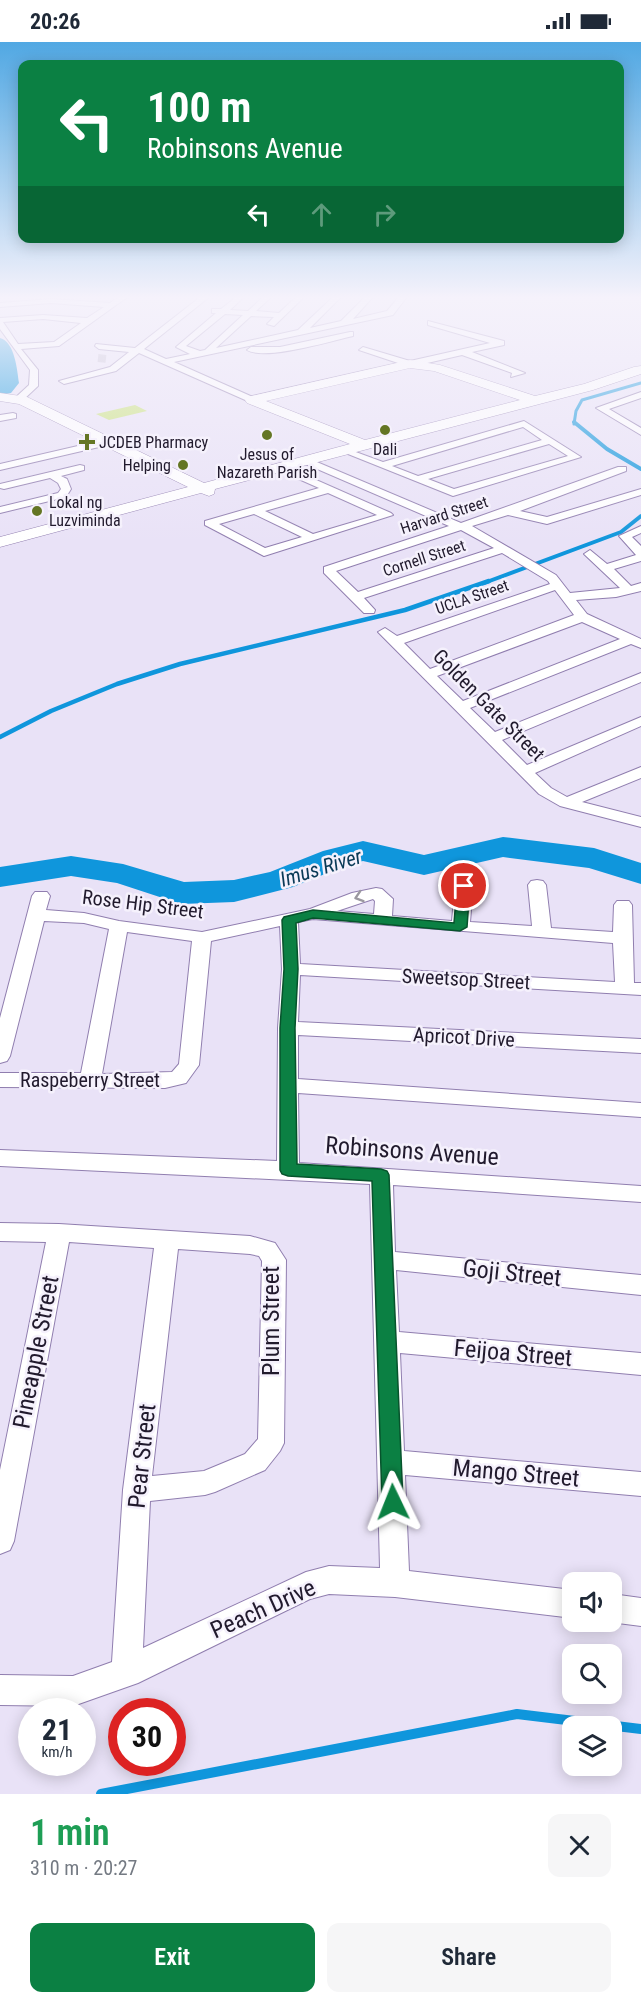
<!DOCTYPE html>
<meta charset="utf-8">
<style>
:root{--surface:#fff;--page:#f6f6f7;--text:#1f2937;--muted:#747a83;--accent:#0b8043}
body{margin:0;font-family:"Roboto Condensed",sans-serif;background:var(--page);color:var(--text);height:100vh;display:flex;flex-direction:column;font-size:22px;white-space:nowrap}
*{box-sizing:border-box;margin:0}
p{font-size:20px;color:var(--muted)}
.icon{flex:none;width:33px;height:33px;fill:none;stroke:currentColor;stroke-width:2;stroke-linecap:round;stroke-linejoin:round}
.map{position:relative;height:1752px;overflow:hidden}
.panel{display:flex;flex-direction:column;background:var(--surface);flex:1}
.panel>*{flex:none}
.top-card{position:absolute;left:18px;top:18px;width:606px;height:183px;border-radius:12px;box-shadow:0 3px 15px #0003;background:#0b8043;color:#fff;overflow:hidden}
.buttons{position:absolute;left:562px;top:1530px;display:grid;gap:12px}
.buttons a{display:grid;place-items:center;width:60px;height:60px;border-radius:12px;background:var(--surface);box-shadow:0 3px 15px #0003;font-size:30px}
.speed{position:absolute;left:18px;top:1656px;display:flex;gap:12px;font-size:30px;font-weight:700;text-align:center}
.speed>*{display:grid;place-content:center;width:78px;height:78px;border-radius:50%;background:var(--surface);box-shadow:0 3px 15px #0003;line-height:1}
.speed small{font-size:15px;font-weight:400}
.speed .limit{border:9px solid #d22;background:#fff;color:#111}
.pin{position:absolute;display:grid;place-items:center;width:51px;height:51px;color:#fff;margin:-26px;border:3px solid #fff;border-radius:50%;box-shadow:0 2px 6px #0007}
.me{position:absolute;width:66px;margin:-33px;rotate:358deg;stroke-linejoin:round;filter:drop-shadow(0 0 4px #0008)}
.turn{display:flex;align-items:center;gap:21px;height:126px;padding:0 30px;font-size:27px}
.turn .icon{width:78px;height:78px;stroke-width:2.5}
.turn b{display:block;font-size:42px;line-height:51px}
.lanes{display:flex;align-items:center;height:57px;padding:0 30px;background:#0003;justify-content:center;gap:30px;direction:ltr}
.lanes .off{opacity:.35}
.round{display:grid;place-items:center;flex:none;width:63px;height:63px;border-radius:12px;background:var(--page)}
.headline{display:flex;align-items:center;justify-content:space-between;height:102px;padding:0 30px}
h1{font-size:36px;font-weight:600;line-height:45px;color:#1e9e55}
.button{display:flex;gap:12px;margin-top:auto;padding:12px 30px}
.button a{flex:1;height:69px;border-radius:12px;background:var(--accent);color:#fff;font-size:24px;font-weight:600;line-height:69px;text-align:center}
.button a+a{background:var(--page);color:var(--text)}
.status{display:flex;justify-content:space-between;align-items:center;height:42px;padding:0 30px;background:var(--surface);direction:ltr}
.status svg{height:16px;fill:currentColor}
.map>svg:first-child{display:block}
.green{fill:#c8e277}
.lines{fill:none;stroke-linecap:round;stroke-linejoin:round}
.stream-far3{stroke:#0f96dc;stroke-width:3}
.stream-far2{stroke:#0f96dc;stroke-width:4}
.stream-far1{stroke:#0f96dc;stroke-width:4.5}
.stream{stroke:#0f96dc;stroke-width:10}
.river{fill:#0f96dc;fill-rule:evenodd}
.street-tunnel{stroke:#c1bacf;stroke-width:8;stroke-dasharray:8 4.5;stroke-linecap:butt}
.street-casing{stroke:#907eaf;stroke-width:2}
.secondary-casing{stroke:#907eaf;stroke-width:1}
.street{fill:#fff;fill-rule:evenodd}
.secondary{fill:#fff;fill-rule:evenodd}
.oneway{stroke:#9b98a0}
.route{fill:#0b8043;stroke:#07532c;stroke-width:1.5}
.poi-dot{fill:#647624;stroke:#f5f1fc;stroke-width:2}
.labels{text-anchor:middle;dominant-baseline:central;stroke-width:5;stroke-linejoin:round;paint-order:stroke}
.far-poi-label{font-size:16px;fill:#211a2d;stroke:#f5f1fc;text-anchor:start}
.far-street-label{font-size:16px;fill:#211a2d;stroke:#f5f1fc}
.street-label{font-size:20px;fill:#211a2d;stroke:#f5f1fc}
.water-label{font-size:21px;font-style:italic;fill:#0a3a57;stroke:#f5f1fc}
.near-street-label{font-size:24px;fill:#211a2d;stroke:#f5f1fc}
</style>
<div class="status"><b>20:26</b><svg viewBox="0 0 49 12"><path d="M0 12V9h3v3zM5 12V6h3v6zM10 12V3h3v9zM15 12V0h3v12zM26 1h20v11H26zM47 4h2v5h-2z"/></svg></div>
<div class="map">
<svg width="641" height="1752" viewBox="0 0 641 1752">
<rect width="100%" height="100%" fill="#e9e2f7"/>
<path class="green" d="M135,363L147,369L109,378L96,372Z"/>
<g class="lines">
<path class="stream-far3" d="M574,382L576,369L582,358L641,341"/>
<g class="stream-far2">
<path d="M574,380L607,407L641,427"/>
<path d="M484,541L621,490L641,474"/>
</g>
<path class="stream-far1" d="M0,695L51,669L117,642L180,622L405,568L489,539"/>
<path class="stream" d="M101,1752L517,1672L641,1687"/>
<g class="river">
<path d="M0,296C15,300 17,328 19,341L11,351L0,353Z"/>
<path d="M503,795L594,806L641,821V842L589,826L503,815L424,833L363,819L347,823L293,845L234,860L181,862L117,841L71,834L0,845V825L71,814L123,822L184,840L234,838L270,830L323,809L363,799L424,813Z"/>
</g>
<path class="street-tunnel" d="M98,316L107,317"/>
<defs>
<g id="street">
<path d="M117,256H126L59,304L21,307L38,328V344L22,359H16V355L29,343L30,328L0,287V276L43,273L87,276L104,265L51,261L0,265V261L51,257L110,261ZM43,277L81,281L54,300L18,302L3,280Z"/>
<path d="M199,256H208L144,307L166,317L190,312L176,305L216,271H212V267H221L235,256H243L230,268L248,269L262,256H270L256,269L279,271L295,256H303L274,284L267,282L274,275L251,274L216,306L298,288L332,256H340L310,286L341,279L364,256H372L353,277L387,269L398,256H406L393,273L174,320L255,356L257,358L252,361L139,311L116,329L64,342L59,339L110,325L129,310L99,307L95,304L96,302L135,306ZM225,272L243,273L205,308L200,309L186,304Z"/>
<path d="M428,279L504,299V303L472,310L525,331L511,335L512,331L462,313L410,325L359,308L363,305L410,319L490,301L428,283Z"/>
<path d="M350,290H353V294C332,299 264,319 247,308L251,305H280Z"/>
<path d="M641,350V356L609,367L641,386V393L596,366Z"/>
<path d="M13,371L16,372V376L0,379V373Z"/>
<path d="M524,379L581,415L453,454L348,412L353,409L383,420ZM523,385L542,398L418,434L392,424ZM549,402L568,414L454,447L428,437Z"/>
<path d="M108,397L113,400L112,402L0,428V422Z"/>
<path d="M305,415L461,481L618,425H626V429L520,469L547,475L641,447V453L547,482L508,473L472,484L556,533L570,551L620,546L584,512L590,508L607,522L636,513L619,494L641,484V491L632,495L641,504V519L614,527L631,544L641,541V549L616,555L576,558L587,572L641,597V606L631,602L470,666L495,690L641,631V640L502,698L527,723L641,675V684L535,731L551,746L567,755L641,725V736L582,760L641,775V785L560,764L539,752L378,590L385,586L397,594L550,542L548,539L502,511L364,556L375,568L374,571H364L324,531V525L449,484L301,420L300,418ZM461,488L494,506L358,550L336,529ZM555,548L574,573L430,627L404,601ZM582,580L620,597L463,659L437,634Z"/>
<path d="M280,422L391,471L393,473L264,514L205,483V479L319,446L276,427V423ZM328,451L377,473L313,492L265,469ZM254,472L302,495L265,506L219,482Z"/>
<path d="M80,423L84,424V428L61,434L67,437L71,447L66,455L0,471V465L58,451L61,447L58,441L50,436L4,447L0,446V442Z"/>
<path d="M537,838L543,839L546,843L551,886L613,890L614,863L617,859H629L632,863L634,941H641V953L300,933L298,980L641,997V1011L298,993V1037L641,1061V1075L298,1051L299,1121L641,1144V1160L393,1143L395,1210L641,1233V1253L396,1228L399,1290L641,1311V1333L400,1311L404,1409L641,1430V1454L405,1433L409,1529L573,1548V1576L395,1555L329,1552L310,1557L138,1641L73,1664L0,1663V1633L73,1634L112,1620L123,1448L154,1206L69,1200L14,1499L10,1508L0,1512V1428L46,1200L0,1199V1181L59,1182L250,1194L275,1201L286,1218L284,1401L280,1409L265,1428L215,1450L205,1453L150,1459L143,1606L306,1530L329,1524L380,1526L370,1142L0,1124V1108L277,1119L278,986L282,927L280,884L211,899L199,1023L186,1041L165,1046L0,1045V1031H81L109,887L84,881L44,879L10,1014L7,1019L0,1021V976L32,854L35,850H47L50,854L46,868L84,871L119,879L202,890L310,867L352,851L376,846L382,847L393,857L392,874L452,879L455,845L458,841H470L473,845L470,880L532,884L528,843L531,839ZM373,857L375,859L374,872L337,869ZM313,877L613,901L615,940L300,922L298,880ZM127,890L192,899L179,1022L172,1030L102,1032ZM178,1207L250,1212L259,1214L262,1219L258,1397L245,1412L204,1429L152,1434Z"/>
<path d="M612,1552L641,1556V1584L610,1580H612Z"/>
</g>
<path id="secondary" d="M410,318L440,323L535,354L584,342L634,325L641,324V332L593,348L215,447L214,452L209,454L201,451L0,505V495L188,445L19,362L0,359V351L27,355L204,441L350,402L247,361L245,358L247,355ZM410,326L434,329L520,358L365,398L266,359Z"/>
</defs>
<use href="#street" class="street-casing"/>
<use href="#secondary" class="secondary-casing"/>
<use href="#street" class="street"/>
<use href="#secondary" class="secondary"/>
</g>
<defs><path id="oneway-chevron" d="M-2-3.5L2.5 0L-2 3.5" fill="none" stroke-width="1.6" stroke-linecap="round" stroke-linejoin="round" transform="scale(1.5)"/></defs>
<use class="oneway" href="#oneway-chevron" transform="translate(359 855) rotate(162)"/>
<linearGradient id="sky" x2="0" y2="1"><stop stop-color="#51a8e3"/><stop offset="0.51" stop-color="#f5f2fb"/><stop offset="1" stop-color="#f5f2fb" stop-opacity="0"/></linearGradient>
<rect width="641" height="501" fill="url(#sky)"/>
<path class="route" d="M464,841L470,844L467,885L460,889L313,876L296,881L298,927L295,986L297,1122L381,1127L387,1129L389,1133L403,1460L400,1467L393,1469L385,1467L382,1460L372,1139L288,1134L282,1132L280,1128V986L284,927L282,878L284,875L313,868L454,881L457,844Z"/>
<g class="poi-dot">
<circle cx="385" cy="388" r="6"/>
<circle cx="267" cy="393" r="6"/>
<path d="M84 391h6v6h6v6h-6v6h-6v-6h-6v-6h6z"/>
<circle cx="183" cy="423" r="6"/>
<circle cx="37" cy="469" r="6"/>
</g>
<g class="labels">
<g class="far-poi-label">
<text x="99" y="400">JCDEB Pharmacy</text>
<text x="385" y="407" text-anchor="middle">Dali</text>
<text x="267" y="412" text-anchor="middle">Jesus of<tspan x="267" dy="18">Nazareth Parish</tspan></text>
<text x="171" y="423" text-anchor="end">Helping</text>
<text x="49" y="460">Lokal ng<tspan x="49" dy="18">Luzviminda</tspan></text>
</g>
<g class="far-street-label">
<text transform="translate(444 473) rotate(-18)">Harvard Street</text>
<text transform="translate(424 516) rotate(-18)">Cornell Street</text>
<text transform="translate(472 555) rotate(-19)">UCLA Street</text>
</g>
<g class="street-label">
<text transform="translate(489 663) rotate(45)">Golden Gate Street</text>
<text transform="translate(143 862) rotate(7)">Rose Hip Street</text>
<text transform="translate(466 937) rotate(3)">Sweetsop Street</text>
<text transform="translate(464 995) rotate(3)">Apricot Drive</text>
<text x="90" y="1038">Raspeberry Street</text>
</g>
<g class="water-label">
<text transform="translate(321 826) rotate(-17)">Imus River</text>
</g>
<g class="near-street-label">
<text transform="translate(412 1109) rotate(4)">Robinsons Avenue</text>
<text transform="translate(512 1231) rotate(6)">Goji Street</text>
<text transform="translate(271 1279) rotate(-90)">Plum Street</text>
<text transform="translate(36 1310) rotate(-79)">Pineapple Street</text>
<text transform="translate(513 1311) rotate(5)">Feijoa Street</text>
<text transform="translate(142 1414) rotate(-84)">Pear Street</text>
<text transform="translate(516 1431) rotate(5)">Mango Street</text>
<text transform="translate(263 1567) rotate(-24)">Peach Drive</text>
</g>
</g>
</svg>
<div class="buttons">
<a><svg class="icon" aria-label="sound" viewBox="0 0 24 24"><path d="M4 9h4l5-4v14l-5-4H4zM17 9q2 3 0 6"/></svg></a>
<a><svg class="icon" aria-label="search" viewBox="0 0 24 24"><circle cx="10" cy="10" r="6"/><path d="M15 15l6 6"/></svg></a>
<a><svg class="icon" aria-label="layers" viewBox="0 0 24 24"><path d="M12 4l9 5-9 5-9-5zM3 14l9 5 9-5"/></svg></a>
</div>
<div class="speed"><div>21<small>km/h</small></div><div class="limit">30</div></div>
<div class="pin" style="left:464px;top:844px;background:#d93025"><svg class="icon" aria-label="arrive" viewBox="0 0 24 24"><path d="M6 21V4h12l-3 4 3 4H6"/></svg></div>
<svg class="me" style="left:393px;top:1460px" viewBox="-20 -20 40 40"><path d="M0-17L14 15 0 8-14 15z" fill="#0b8043" stroke="#fff" stroke-width="4"/></svg>
<div class="top-card">
<div class="turn"><svg class="icon" aria-label="left" viewBox="0 0 24 24"><path d="M17 20v-9H6M10 6l-5 5 5 5"/></svg><div><b>100 m</b>Robinsons Avenue</div></div>
<div class="lanes"><svg class="icon" aria-label="left" viewBox="0 0 24 24"><path d="M17 20v-9H6M10 6l-5 5 5 5"/></svg><svg class="icon off" aria-label="ahead" viewBox="0 0 24 24"><path d="M12 20V5M6 11l6-6 6 6"/></svg><svg class="icon off" aria-label="right" viewBox="0 0 24 24"><path d="M7 20v-9h11M14 6l5 5-5 5"/></svg></div>
</div>
</div>
<section class="panel">
<div class="headline"><div><h1>1 min</h1><p>310 m · 20:27</p></div><a class="round"><svg class="icon" aria-label="close" viewBox="0 0 24 24"><path d="M6 6l12 12M18 6L6 18"/></svg></a></div>
<div class="button"><a>Exit</a><a>Share</a></div>
</section>
